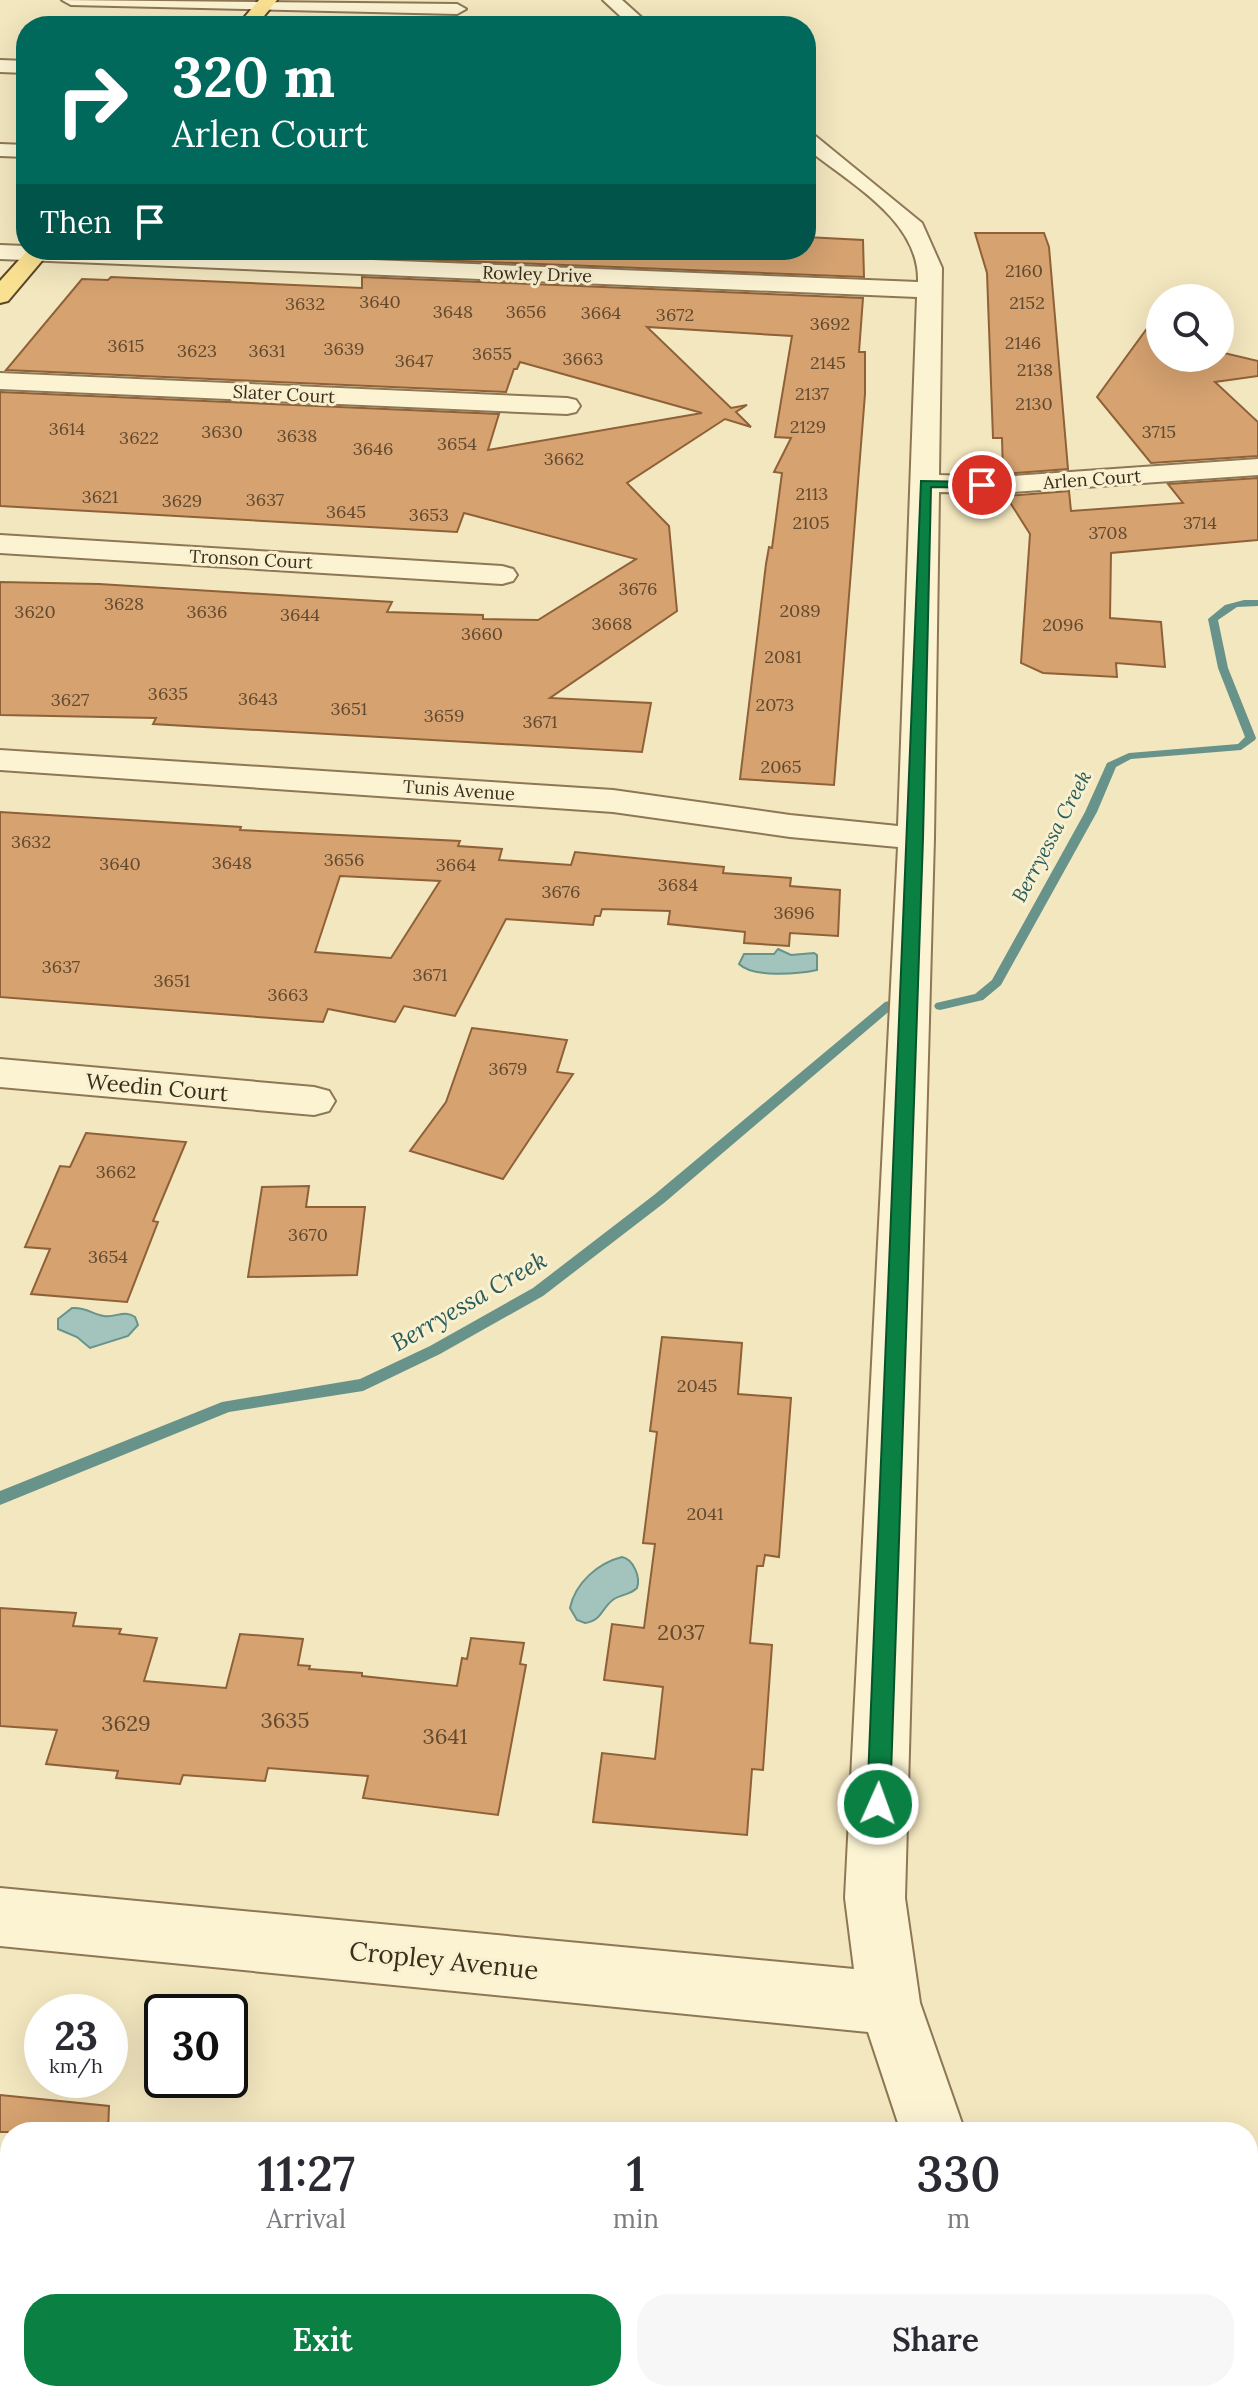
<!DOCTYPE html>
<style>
:root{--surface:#fff;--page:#f7f7f7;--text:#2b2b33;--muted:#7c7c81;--accent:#0b8043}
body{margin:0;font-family:Lora,serif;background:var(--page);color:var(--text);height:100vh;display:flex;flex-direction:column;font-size:30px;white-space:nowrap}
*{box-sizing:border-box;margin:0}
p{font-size:26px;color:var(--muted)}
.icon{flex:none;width:44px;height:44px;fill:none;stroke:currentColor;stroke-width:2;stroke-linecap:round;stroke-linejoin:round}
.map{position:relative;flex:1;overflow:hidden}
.panel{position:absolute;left:0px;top:2122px;width:1258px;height:280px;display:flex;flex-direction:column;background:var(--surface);border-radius:32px 32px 0 0;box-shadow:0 8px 32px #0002}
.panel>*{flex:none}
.hud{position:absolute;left:16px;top:16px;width:800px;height:244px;border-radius:32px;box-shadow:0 8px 32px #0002;background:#00695c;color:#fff;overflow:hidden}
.fabs{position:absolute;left:1146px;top:284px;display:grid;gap:16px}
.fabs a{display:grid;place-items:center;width:88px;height:88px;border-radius:50%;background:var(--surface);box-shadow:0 8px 32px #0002;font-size:40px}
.speed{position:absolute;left:24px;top:1994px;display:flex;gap:16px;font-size:40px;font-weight:700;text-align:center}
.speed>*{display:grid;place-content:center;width:104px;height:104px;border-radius:50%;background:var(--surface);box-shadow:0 8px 32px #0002;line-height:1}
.speed small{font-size:20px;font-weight:400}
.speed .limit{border:4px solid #111;border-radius:12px;background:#fff;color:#111}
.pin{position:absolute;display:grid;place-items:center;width:68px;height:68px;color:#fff;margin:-34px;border:4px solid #fff;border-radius:50%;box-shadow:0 2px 8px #0007}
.me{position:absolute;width:88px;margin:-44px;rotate:2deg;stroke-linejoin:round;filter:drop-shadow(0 0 6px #0008)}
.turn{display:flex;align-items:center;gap:28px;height:168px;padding:0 24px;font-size:36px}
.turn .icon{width:104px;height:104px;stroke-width:2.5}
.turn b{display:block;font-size:56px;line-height:68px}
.then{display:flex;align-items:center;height:76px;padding:0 24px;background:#0003;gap:16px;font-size:30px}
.eta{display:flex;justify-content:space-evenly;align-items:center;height:136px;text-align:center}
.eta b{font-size:48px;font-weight:600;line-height:56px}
.cta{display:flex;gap:16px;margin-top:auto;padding:16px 24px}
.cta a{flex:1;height:92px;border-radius:32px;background:var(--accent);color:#fff;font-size:32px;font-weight:600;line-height:92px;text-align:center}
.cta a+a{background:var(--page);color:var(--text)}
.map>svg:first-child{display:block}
.water{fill:#a2c4bc;stroke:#68938b;stroke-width:2}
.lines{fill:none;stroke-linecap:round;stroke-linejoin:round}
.stream{fill:#68938b;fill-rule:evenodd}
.building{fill:#d5a270;stroke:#8f6138;stroke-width:2;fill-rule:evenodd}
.minor-casing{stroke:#8d7755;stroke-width:4}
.major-casing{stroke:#5a442a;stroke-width:4}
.minor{fill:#fcf3d3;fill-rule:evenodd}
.major{fill:#fae192;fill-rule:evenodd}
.route{fill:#0b8043;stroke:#07532c;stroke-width:2}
.labels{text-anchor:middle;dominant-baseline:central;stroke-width:6;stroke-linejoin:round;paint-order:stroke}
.number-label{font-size:18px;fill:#624a30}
.far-street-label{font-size:18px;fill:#3b2d1b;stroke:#f9f0cf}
.far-water-label{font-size:20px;font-style:italic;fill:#295c5d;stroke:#f9f0cf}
.street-label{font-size:22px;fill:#3b2d1b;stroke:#f9f0cf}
.near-number-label{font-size:22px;fill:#624a30}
.water-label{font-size:24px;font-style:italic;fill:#295c5d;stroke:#f9f0cf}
.near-street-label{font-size:26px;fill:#3b2d1b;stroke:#f9f0cf}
</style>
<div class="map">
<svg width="1258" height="2402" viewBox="0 0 1258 2402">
<rect width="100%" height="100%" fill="#f3e7bf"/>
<g class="water">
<path d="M778,949L791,955L814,953L817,955V970C798,974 753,978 739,964L744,954H774Z"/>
<path d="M72,1308C86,1307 92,1314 104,1316C116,1318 124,1309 135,1317L138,1325L128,1336L90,1348L77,1337L58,1329V1319Z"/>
<path d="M622,1557C633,1559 641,1577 637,1588C630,1595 622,1594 614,1599C601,1608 602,1621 585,1623L577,1620L570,1608C575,1583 598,1563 622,1557Z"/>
</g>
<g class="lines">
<g class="stream">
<path d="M1244,600H1258V606L1237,607L1218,620L1228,668L1256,738L1255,740L1241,750L1131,759L1116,767L1097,812L1001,985L983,1000L940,1010L936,1009L934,1006L936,1003L975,994L992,980L1085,812L1107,763L1129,753L1238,744L1245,737L1218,668L1208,619L1225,605Z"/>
<path d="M889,1001L895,1005L893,1008L664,1203L543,1296L440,1354L363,1391L229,1412L0,1505V1491L222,1402L360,1379L430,1346L533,1288L654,1195L885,1002Z"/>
</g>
</g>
<g class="building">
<path d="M975,233H1044L1049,247L1068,469L1003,474L1002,438H993L987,273Z"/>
<path d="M806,237L863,240L864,277L362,257V250H806Z"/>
<path d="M111,277L362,288V277L863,298L859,352H865V394L834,785L740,779L766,564L769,547L772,548L782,473L774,472L791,438L775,437L792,336L647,327L731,408L747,405L736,412L751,427L725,419L627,483L669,526L677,611L550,698L651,703L642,752L153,724L156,718L0,715V582L99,584L392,602L387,612L483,615V619L538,620L636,559L464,513L457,532L0,506V392L499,414L488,450L702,413L520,362L517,369H514L506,392L6,370L82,279L108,280Z"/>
<path d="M1159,312L1160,358H1220V352L1258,361V376L1215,382L1258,422V456L1151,463L1097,397Z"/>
<path d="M1258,478V540L1111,553L1110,618L1161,622L1165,667L1116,663L1117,677L1043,673L1021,663L1030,534L1006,496L1069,491L1071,511L1183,503L1168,484Z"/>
<path d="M0,812L241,827L240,830L460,841L458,846L502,849L499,860L571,865L575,852L724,867L723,873L791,878L790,886L840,890L838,936L790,933L789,946L744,943L745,932L668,924L670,911L602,909L600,916H595L593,925L506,919L455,1016L404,1006L395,1022L328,1009L323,1022L0,997ZM340,876L440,881L391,958L315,952Z"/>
<path d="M472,1028L567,1040L557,1072L573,1074L503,1179L410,1151L446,1102Z"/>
<path d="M86,1133L186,1142L153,1221L158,1222L127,1302L31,1294L50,1249L25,1247L60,1166L70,1167Z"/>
<path d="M309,1186L306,1207H365L357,1275L248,1277L262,1187Z"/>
<path d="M662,1337L742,1343L738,1394L791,1398L779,1557L765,1555L763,1566H757L750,1643L772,1645L763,1770L752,1769L747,1835L593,1822L602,1753L655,1759L663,1687L604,1680L612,1624L644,1628L655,1544L643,1543L657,1432L650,1431Z"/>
<path d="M0,1608L76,1613L73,1626L121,1629L119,1634L157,1638L144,1681L226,1688L240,1634L303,1639L298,1665L310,1666L309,1669L362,1673V1676L457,1686L462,1658L467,1659L471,1638L524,1643L520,1664L526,1665L498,1815L363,1798L368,1776L268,1768L265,1781L183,1775L180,1784L116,1778L118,1771L46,1764L57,1730L0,1726Z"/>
<path d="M0,2095L109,2106L108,2132H0Z"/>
</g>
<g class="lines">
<defs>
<g id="minor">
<path d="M62,0L457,4L466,9L457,14L71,5Z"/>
<path d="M603,0H622L651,26H631Z"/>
<path d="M0,60L26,61V73L0,72Z"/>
<path d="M806,132L813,134L922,223L942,268L939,475L999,477L1258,459V475L999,493L939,492L934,838L905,1898L920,2003L965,2132H901L868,2032L0,1946V1888L854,1969L845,1898L898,847L790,837L613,812L0,770V750L613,790L790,815L898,826L917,297L0,259V245L26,246V250H121L918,282C920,220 849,183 806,148Z"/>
<path d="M0,144L26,145V157L0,156Z"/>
<path d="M0,373L567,398L576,400L580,406L576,412L567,414L0,389Z"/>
<path d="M0,535L502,566L513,569L517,575L513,581L502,584L0,553Z"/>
<path d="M0,1059L314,1087L329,1091L335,1101L329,1111L314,1115L0,1087Z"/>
<path d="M1003,2392H1073L1077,2402H1007Z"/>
</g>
<g id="major">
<path d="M259,0H277L256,26H237Z"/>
<path d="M28,250H51L8,301L0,303V281Z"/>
</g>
</defs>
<use href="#minor" class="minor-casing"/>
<use href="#major" class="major-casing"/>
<use href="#minor" class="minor"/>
<use href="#major" class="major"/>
</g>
<path class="route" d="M921,481L982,482L988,485L982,488L931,487L923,838L890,1804L887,1812L878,1816L870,1812L867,1804Z"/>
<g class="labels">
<g class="number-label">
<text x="1024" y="270">2160</text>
<text x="380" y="301">3640</text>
<text x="1027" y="302">2152</text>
<text x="305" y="303">3632</text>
<text x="453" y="311">3648</text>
<text x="526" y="311">3656</text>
<text x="601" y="312">3664</text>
<text x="675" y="314">3672</text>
<text x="830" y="323">3692</text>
<text x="1023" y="342">2146</text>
<text x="126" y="345">3615</text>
<text x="344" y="348">3639</text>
<text x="197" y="350">3623</text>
<text x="267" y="350">3631</text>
<text x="492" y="353">3655</text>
<text x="583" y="358">3663</text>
<text x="414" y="360">3647</text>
<text x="828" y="362">2145</text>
<text x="1035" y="369">2138</text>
<text x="812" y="393">2137</text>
<text x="1034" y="403">2130</text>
<text x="808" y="426">2129</text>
<text x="67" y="428">3614</text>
<text x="222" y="431">3630</text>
<text x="1159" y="431">3715</text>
<text x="297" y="435">3638</text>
<text x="139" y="437">3622</text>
<text x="457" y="443">3654</text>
<text x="373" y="448">3646</text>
<text x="564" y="458">3662</text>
<text x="812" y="493">2113</text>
<text x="100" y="496">3621</text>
<text x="265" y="499">3637</text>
<text x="182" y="500">3629</text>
<text x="346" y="511">3645</text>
<text x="429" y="514">3653</text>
<text x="811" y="522">2105</text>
<text x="1200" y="522">3714</text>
<text x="1108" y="532">3708</text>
<text x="638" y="588">3676</text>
<text x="124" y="603">3628</text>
<text x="800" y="610">2089</text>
<text x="35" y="611">3620</text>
<text x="207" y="611">3636</text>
<text x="300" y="614">3644</text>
<text x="612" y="623">3668</text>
<text x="1063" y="624">2096</text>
<text x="482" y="633">3660</text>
<text x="783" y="656">2081</text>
<text x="168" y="693">3635</text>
<text x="258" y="698">3643</text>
<text x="70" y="699">3627</text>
<text x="775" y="704">2073</text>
<text x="349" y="708">3651</text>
<text x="444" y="715">3659</text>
<text x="540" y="721">3671</text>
<text x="781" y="766">2065</text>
<text x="31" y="841">3632</text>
<text x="344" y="859">3656</text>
<text x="232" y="862">3648</text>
<text x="120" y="863">3640</text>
<text x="456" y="864">3664</text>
<text x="678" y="884">3684</text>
<text x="561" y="891">3676</text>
<text x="794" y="912">3696</text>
<text x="61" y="966">3637</text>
<text x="430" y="974">3671</text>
<text x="172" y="980">3651</text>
<text x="288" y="994">3663</text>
<text x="508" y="1068">3679</text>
<text x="116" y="1171">3662</text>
<text x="308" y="1234">3670</text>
<text x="108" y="1256">3654</text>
<text x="697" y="1385">2045</text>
<text x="705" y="1513">2041</text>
</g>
<g class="far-street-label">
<text transform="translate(537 274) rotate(2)">Rowley Drive</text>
<text transform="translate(284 394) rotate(3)">Slater Court</text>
<text transform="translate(1092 479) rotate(-4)">Arlen Court</text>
<text transform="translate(251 559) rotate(3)">Tronson Court</text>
<text transform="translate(459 790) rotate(4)">Tunis Avenue</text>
</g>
<g class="far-water-label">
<text transform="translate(1051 836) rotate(-62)">Berryessa Creek</text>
</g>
<g class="street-label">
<text transform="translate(157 1087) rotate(5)">Weedin Court</text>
</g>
<g class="near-number-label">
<text x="681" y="1632">2037</text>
<text x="285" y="1720">3635</text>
<text x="126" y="1723">3629</text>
<text x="445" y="1736">3641</text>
</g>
<g class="water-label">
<text transform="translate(469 1301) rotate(-30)">Berryessa Creek</text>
</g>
<g class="near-street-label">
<text transform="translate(444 1960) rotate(6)">Cropley Avenue</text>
</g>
</g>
</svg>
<div class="fabs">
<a><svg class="icon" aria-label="search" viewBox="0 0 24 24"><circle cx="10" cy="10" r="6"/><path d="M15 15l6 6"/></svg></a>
</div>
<div class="speed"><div>23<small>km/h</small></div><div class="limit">30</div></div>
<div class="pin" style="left:982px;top:485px;background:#d93025"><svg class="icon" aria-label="arrive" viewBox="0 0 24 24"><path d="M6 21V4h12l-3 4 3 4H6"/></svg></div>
<svg class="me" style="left:878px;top:1804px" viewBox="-20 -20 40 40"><circle r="17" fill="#0b8043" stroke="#fff" stroke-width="3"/><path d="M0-11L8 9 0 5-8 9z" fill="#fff"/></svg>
<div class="hud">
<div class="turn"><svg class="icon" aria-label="right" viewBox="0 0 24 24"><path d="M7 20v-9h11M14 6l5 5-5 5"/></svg><div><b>320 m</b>Arlen Court</div></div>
<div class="then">Then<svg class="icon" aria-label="arrive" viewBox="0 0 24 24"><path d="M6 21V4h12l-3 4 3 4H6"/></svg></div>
</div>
<section class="panel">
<div class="eta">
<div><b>11:27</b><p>Arrival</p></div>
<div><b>1</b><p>min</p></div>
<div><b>330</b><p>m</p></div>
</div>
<div class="cta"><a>Exit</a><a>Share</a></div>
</section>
</div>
